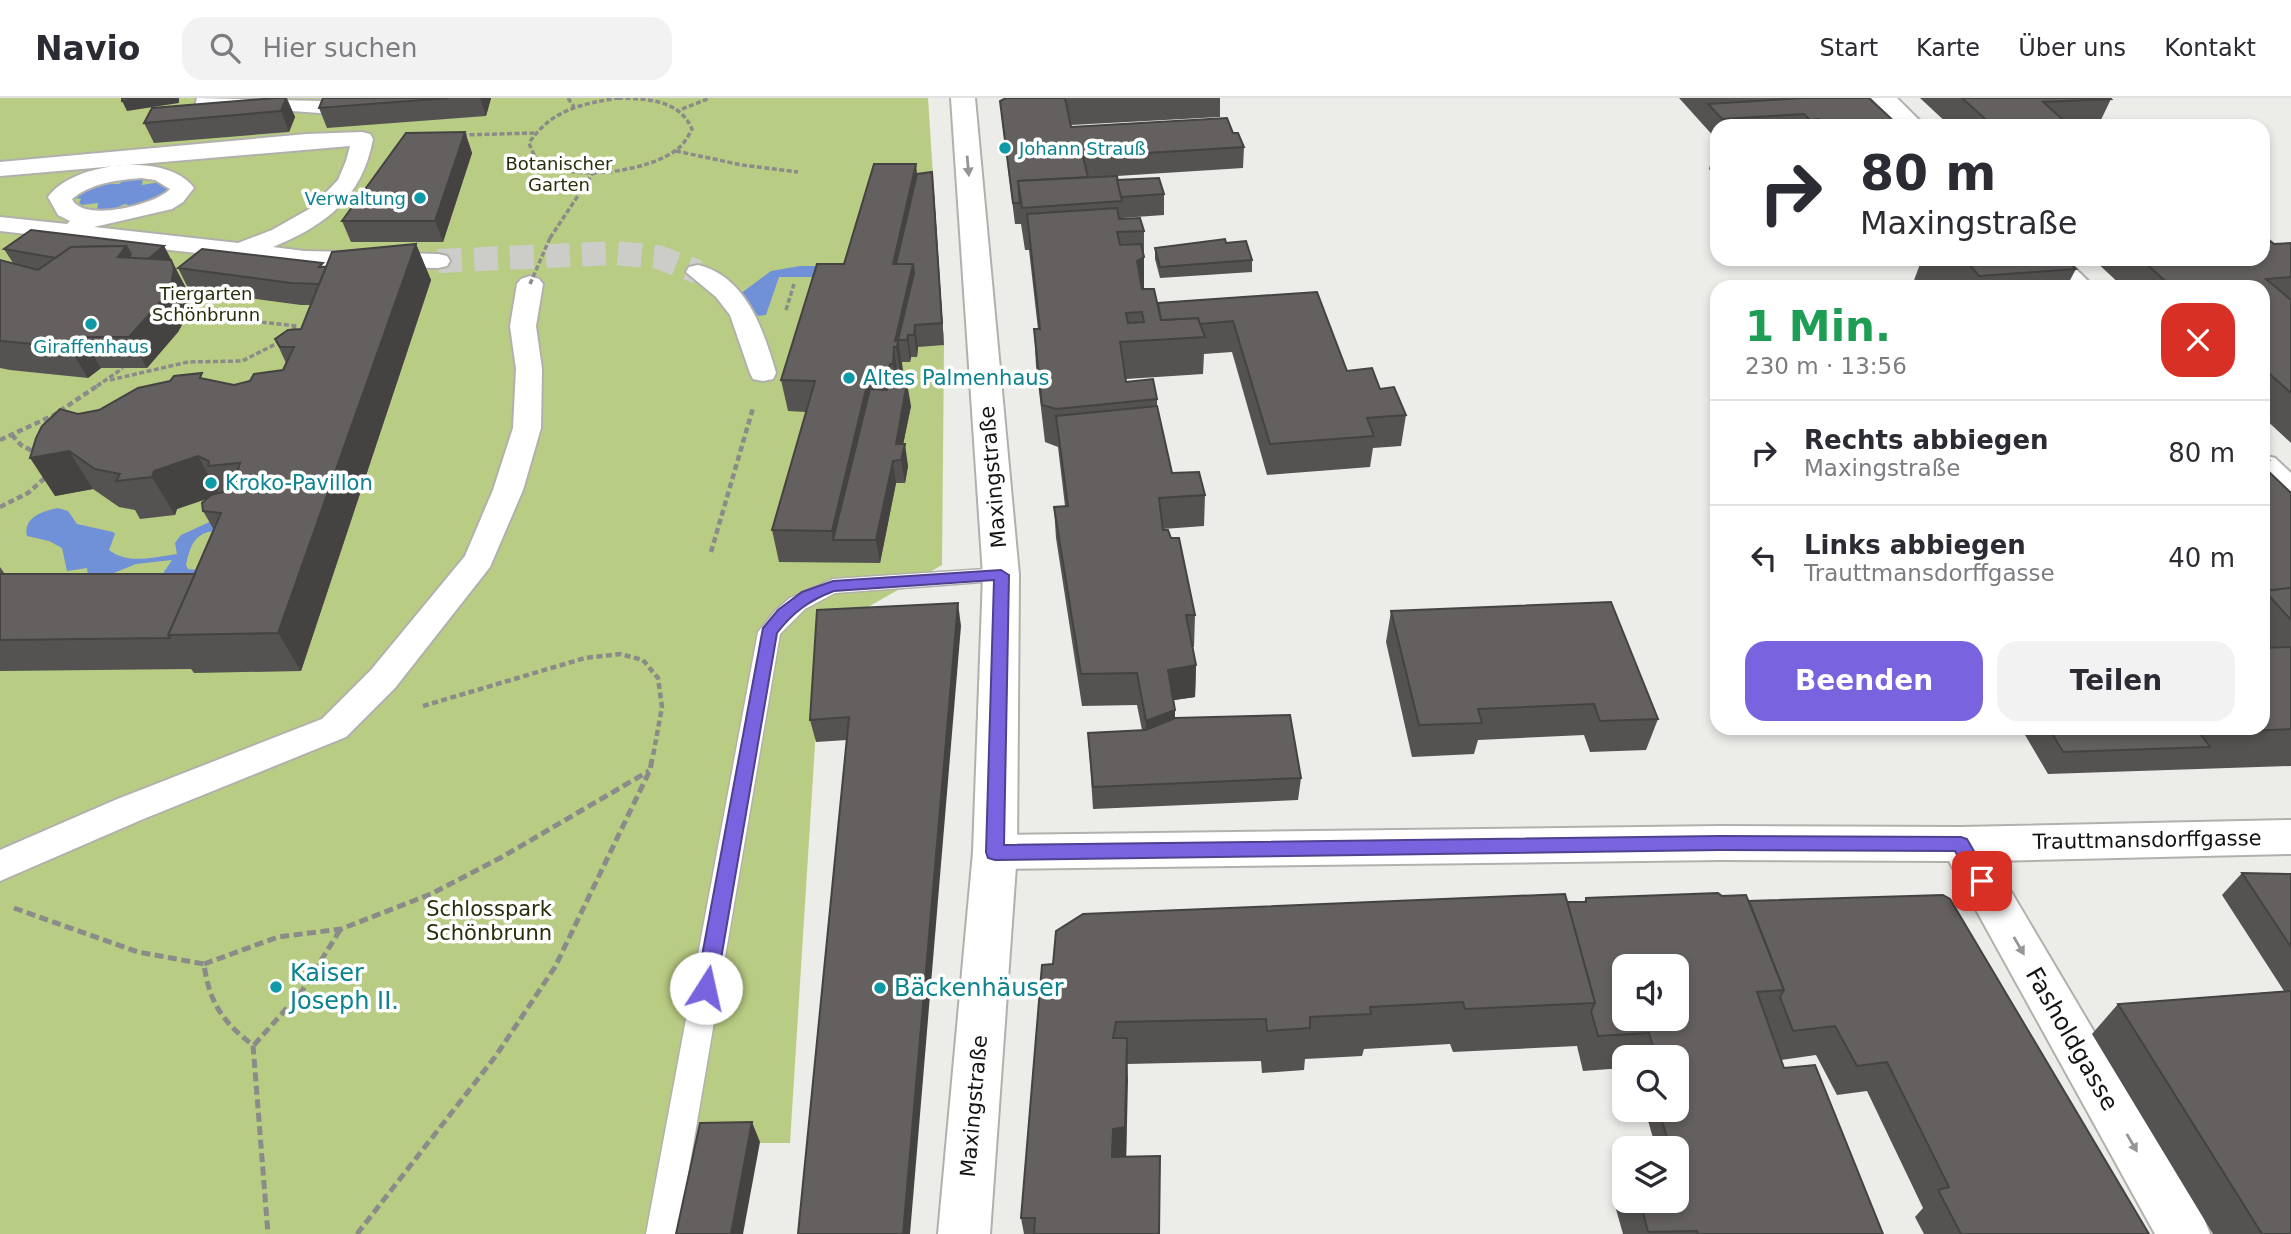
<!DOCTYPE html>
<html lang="de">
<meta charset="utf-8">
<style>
:root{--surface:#fff;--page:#f2f2f3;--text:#2b2b33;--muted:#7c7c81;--line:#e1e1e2;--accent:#7963de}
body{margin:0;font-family:"DejaVu Sans",sans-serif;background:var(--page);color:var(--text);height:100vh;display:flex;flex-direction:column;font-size:26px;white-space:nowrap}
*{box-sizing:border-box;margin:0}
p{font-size:23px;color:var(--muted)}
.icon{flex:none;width:38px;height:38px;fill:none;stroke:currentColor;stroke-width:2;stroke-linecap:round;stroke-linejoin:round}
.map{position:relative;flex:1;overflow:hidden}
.details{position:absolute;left:1710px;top:182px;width:560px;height:455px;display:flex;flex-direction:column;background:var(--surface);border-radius:21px;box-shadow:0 4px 10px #0003}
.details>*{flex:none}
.banner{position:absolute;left:1710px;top:21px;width:560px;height:147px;border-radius:21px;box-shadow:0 4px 10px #0003;background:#fff;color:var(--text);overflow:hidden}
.fabs{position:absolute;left:1612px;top:856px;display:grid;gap:14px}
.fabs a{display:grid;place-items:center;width:77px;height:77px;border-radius:14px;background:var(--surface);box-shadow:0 4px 10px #0003;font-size:35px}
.pin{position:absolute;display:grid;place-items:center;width:60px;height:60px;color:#fff;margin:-30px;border-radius:14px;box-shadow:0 4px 10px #0006}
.me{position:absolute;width:77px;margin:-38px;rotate:10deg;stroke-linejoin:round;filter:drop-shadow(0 0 5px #0008)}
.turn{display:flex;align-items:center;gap:24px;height:147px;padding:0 35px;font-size:32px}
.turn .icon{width:91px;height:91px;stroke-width:2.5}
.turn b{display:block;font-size:49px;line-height:60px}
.round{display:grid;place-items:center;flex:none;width:74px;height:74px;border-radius:21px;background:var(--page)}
.head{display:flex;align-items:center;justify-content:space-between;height:119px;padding:0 35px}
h1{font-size:42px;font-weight:600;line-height:52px;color:#1e9e55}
.cta{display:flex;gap:14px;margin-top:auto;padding:14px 35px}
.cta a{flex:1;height:80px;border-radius:21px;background:var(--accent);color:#fff;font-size:28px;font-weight:600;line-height:80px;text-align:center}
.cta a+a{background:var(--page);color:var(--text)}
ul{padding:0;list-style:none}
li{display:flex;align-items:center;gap:21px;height:105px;padding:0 35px;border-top:2px solid var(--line)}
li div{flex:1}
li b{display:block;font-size:26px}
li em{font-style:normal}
header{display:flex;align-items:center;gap:42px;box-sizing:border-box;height:98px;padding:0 35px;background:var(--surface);border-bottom:2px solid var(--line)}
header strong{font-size:33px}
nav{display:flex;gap:38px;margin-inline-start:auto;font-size:24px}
.search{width:490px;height:63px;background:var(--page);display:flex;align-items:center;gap:18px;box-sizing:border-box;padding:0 24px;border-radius:21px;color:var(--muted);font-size:26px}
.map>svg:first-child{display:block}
.green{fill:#b9cc83}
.water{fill:#7091d8;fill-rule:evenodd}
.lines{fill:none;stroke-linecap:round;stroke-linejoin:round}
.pedestrian-tunnel{stroke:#ccccc9;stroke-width:24;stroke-dasharray:24 12;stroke-linecap:butt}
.service-casing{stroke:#b1b0ad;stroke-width:3}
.pedestrian-casing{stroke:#b1b0ad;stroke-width:4}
.minor-casing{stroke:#b1b0ad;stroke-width:4}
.tertiary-casing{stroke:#b1b0ad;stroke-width:4}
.path-far2{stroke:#8b8b89;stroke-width:3.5;stroke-dasharray:5 2.5;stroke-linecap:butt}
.path-far1{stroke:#8b8b89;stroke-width:4.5;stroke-dasharray:6 3.5;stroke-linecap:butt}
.path{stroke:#8b8b89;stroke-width:5;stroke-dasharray:9 4.5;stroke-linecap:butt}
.service{fill:#fff;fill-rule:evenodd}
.pedestrian{fill:#fff;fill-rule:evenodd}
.minor{fill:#fff;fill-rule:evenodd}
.tertiary{fill:#fff;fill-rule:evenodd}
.path-bridge{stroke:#8b8b89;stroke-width:3.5;stroke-dasharray:5 2.5;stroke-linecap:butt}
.wall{fill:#555352}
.shaded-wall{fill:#454342}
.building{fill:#63605f;stroke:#454342;stroke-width:2;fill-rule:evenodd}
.oneway{fill:#959595}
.route{fill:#7963de;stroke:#4f4090;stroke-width:2}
.culture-dot{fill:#0f9aa8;stroke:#fff;stroke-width:2.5}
.labels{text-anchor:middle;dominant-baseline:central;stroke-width:7;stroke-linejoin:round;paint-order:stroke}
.far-culture-label{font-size:18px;fill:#0d838f;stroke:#fff;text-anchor:start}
.far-park-label{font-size:18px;fill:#272e0a;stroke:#fff}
.culture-label{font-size:21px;fill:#0d838f;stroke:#fff;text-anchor:start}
.street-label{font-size:21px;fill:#141413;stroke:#fff}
.park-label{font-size:21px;fill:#272e0a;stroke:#fff}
.near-culture-label{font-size:24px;fill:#0d838f;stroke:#fff;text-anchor:start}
.near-street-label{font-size:24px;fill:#141413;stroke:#fff}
</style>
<header>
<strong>Navio</strong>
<div class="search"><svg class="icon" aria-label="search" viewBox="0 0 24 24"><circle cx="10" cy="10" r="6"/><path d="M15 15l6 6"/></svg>Hier suchen</div>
<nav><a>Start</a><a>Karte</a><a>Über uns</a><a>Kontakt</a></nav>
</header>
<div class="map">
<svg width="2291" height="1136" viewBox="0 0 2291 1136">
<rect width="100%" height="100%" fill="#ecece9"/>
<path class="green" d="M0,0H928L944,247L942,467L822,535L790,1045H709L690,1136H0Z"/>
<g class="water">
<path d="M136,79L143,80L142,87L160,84L163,88L170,89L169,94L134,109L125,106L111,112H97L98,105L82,107L79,105L81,101L71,99L100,86H119L126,81Z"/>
<path d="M800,168H822L845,179H779L766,217L758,218L740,196L771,173Z"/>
<path d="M58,410L68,413L77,426L113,434L115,436L109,452C128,467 155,459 177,456L175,445L181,437L216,421L215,480L162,477L172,462L136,466L99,481L88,478L87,470L67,473L62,450L49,443L27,438C23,419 43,413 58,410ZM214,433L198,472L188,471L186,467C190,449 194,435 214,433Z"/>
</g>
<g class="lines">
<path class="pedestrian-tunnel" d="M438,163L615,155L658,159L698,174"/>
<defs>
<path id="service" d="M1001,470L1009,472L1012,477L1009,482L835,495L805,511L780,536L678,1136H646L758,534L775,513L790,500L833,481Z"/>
<g id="pedestrian">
<path d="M197,0L320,3L386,0L382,4L375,6L320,15L263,11L206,15L198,14L195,9Z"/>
<path d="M362,34L370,36L373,41C362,100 326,127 273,149L304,153L438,156L447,158L450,163L447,168L438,170L304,167L0,133V119L67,126L70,123L58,117L48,99C72,64 168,53 194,90L183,104L172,111L94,129L238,145L272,132L311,110L338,82L346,63L350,48L0,78V64L307,36ZM141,80L155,82L170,91C156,107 82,125 72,101C91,85 117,82 141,80Z"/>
<path d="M698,167C746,178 764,233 776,275L773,281L763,283L753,281L750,275L730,217L716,199L686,174L689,169Z"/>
<path d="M530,178L539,181L543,186L536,228L542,271L541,330L523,392L490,469L395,590L346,639L141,722L0,783V752L115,702L322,621L371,572L465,458L493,392L513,330L516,271L510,228L517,186L521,181Z"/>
</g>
<g id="minor">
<path d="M1871,0H1897L1925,28H1898Z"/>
<path d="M2036,161H2066L2094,189H2062Z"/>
<path d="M2263,357L2275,360L2291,375V405L2279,402L2263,386Z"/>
<path d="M2291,722V756L1993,763L2203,1118L2210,1136H2155L1949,763L1720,762L995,771L980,766L973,754L980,742L995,737L1720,728L1961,729Z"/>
</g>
<path id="tertiary" d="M951,0H975L1019,477L1017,754L990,1136H938L973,754L983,477Z"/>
</defs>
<use href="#service" class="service-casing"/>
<use href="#pedestrian" class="pedestrian-casing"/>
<use href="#minor" class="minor-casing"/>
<use href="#tertiary" class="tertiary-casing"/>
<g class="path-far2">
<path d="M568,0L574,9"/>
<path d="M618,0C647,1 679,1 692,31C689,37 685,44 680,49C652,74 565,87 536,59C533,56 531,50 529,45C551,12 581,6 618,0Z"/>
<path d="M682,11L710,0"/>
<path d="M462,37L534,35"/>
<path d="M676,53L742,67L798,74"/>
<path d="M550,140L593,75"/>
<path d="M786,212L794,186"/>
<path d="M187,216L297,228L289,235"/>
<path d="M110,282L188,264L242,263L280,244"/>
<path d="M97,288L123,270"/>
</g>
<g class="path-far1">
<path d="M12,337L21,347L36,355"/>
<path d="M0,342L54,317L100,286"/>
<path d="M0,409L28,395L46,379"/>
<path d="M711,454L753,310"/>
<path d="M423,608L585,560L620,556L643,562L658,580L662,609L653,658"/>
</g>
<g class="path">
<path d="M14,810L138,854L204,866C209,904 223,925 253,947L268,1136"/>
<path d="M204,866L278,839L341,831L431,796L502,759L649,673"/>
<path d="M254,947L302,893L340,832"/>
<path d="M357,1136L495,959L555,869L650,672L653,656"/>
</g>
<use href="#service" class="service"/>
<use href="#pedestrian" class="pedestrian"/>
<use href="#minor" class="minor"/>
<use href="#tertiary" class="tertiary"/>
<path class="path-bridge" d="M530,186L550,140"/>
</g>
<g class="wall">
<path d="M276,0H287L295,19L289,34L154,45L144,25Z"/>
<path d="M323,0H491L486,18L327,30L319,10Z"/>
<path d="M1006,0H1220V19L1071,27V29L1233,35L1244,49L1243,70L1117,78V82L1164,96V117L1122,120V121L1144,133V191L1158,205L1317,194L1347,273L1380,291L1406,317L1401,348L1373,350L1370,369L1267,377L1232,254L1204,256L1203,276L1126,281V284L1157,301V308L1172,375L1205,397L1204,428L1163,431L1195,517L1194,549H1193L1196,567L1195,599L1174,602L1175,620L1301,680L1298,702L1093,711L1088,635L1142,632L1137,607L1082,608L1056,440L1054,409L1065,408L1058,349L1045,344L1036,268L1034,231H1038L1029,152H1025L1021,126H1015L1002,23L1000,3Z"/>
<path d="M1679,0H1869L1899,28H1717V41H1716Z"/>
<path d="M1920,0H2110L2111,1L2098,28H1950Z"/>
<path d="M465,34L472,55L443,144H351L342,123Z"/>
<path d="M1715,50H1717V80L1709,71Z"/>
<path d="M917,76L934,95L944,247L918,249L917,259H911L910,264H902L903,274L901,280H898V285L911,308L903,346L908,368L905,385H896L880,465L779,464L772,432L806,314L788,313L781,282Z"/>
<path d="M1226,145L1252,162V174L1160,180L1155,161V150Z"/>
<path d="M2291,145V345L2263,319V189H2123L2093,161H2263L2274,146Z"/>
<path d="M416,146L431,182L301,573L194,575L191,571L0,573V469L5,476H195L214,432L203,413L207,401L177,411L175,417L140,421L135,412L119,409L93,391L55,398L78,316L99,312L206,282L234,287L283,272L286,265L275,241L301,231L310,207H301L189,192L178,170L324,169Z"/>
<path d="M164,148L187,192L190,200L187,218L178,234L147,270H101L88,280L10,272L0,270V162L13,165L4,151Z"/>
<path d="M1915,161H2066L2076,171L2069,184L2074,189H1916L1913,185L1920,166Z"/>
<path d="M2263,356L2269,362L2264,369L2291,395V668L2048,676L2021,630H2263Z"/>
<path d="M1391,513L1658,621L1646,652L1590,654L1584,637L1478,642L1474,656L1412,659L1386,544Z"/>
<path d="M961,528L847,642L816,644L810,622Z"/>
<path d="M2242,775L2291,776V1136H2213L2092,936L2118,906L2284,893L2222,797Z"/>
<path d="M1722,798L1749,803L2149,1136H1924L1915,1119L1923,1110L1867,993L1837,997L1816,957L1781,962L1784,970L1883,1136H1623L1612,1097L1624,1075V1102H1676V1050H1648L1653,1040L1645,1012H1676V959H1624V970L1583,973L1577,948L1453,954L1450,946L1364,951L1362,958L1305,961L1304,972L1262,975L1261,963L1127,966L1126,1059L1159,1136H1024L1021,1120L1042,867L1567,804H1584L1586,800Z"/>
</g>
<g class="shaded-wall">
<path d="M140,0H179V5L127,13L122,3Z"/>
<path d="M286,0L295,19L289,34L281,13Z"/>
<path d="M480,0H491L486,18Z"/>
<path d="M465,34L472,55L443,144L435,123Z"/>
<path d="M916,66L919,95L902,175L893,166Z"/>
<path d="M932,74L934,95L944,247L942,225Z"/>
<path d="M416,146L431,182L301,573L278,535Z"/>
<path d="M126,148L137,168L118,159Z"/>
<path d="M164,148L187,192L190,200L187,218L178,234L147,270L129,239L139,168Z"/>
<path d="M1144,159V195L1137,199V163Z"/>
<path d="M913,166L917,196L898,242L903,274L901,280L895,243Z"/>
<path d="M915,227L918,249L917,259L914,237Z"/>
<path d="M908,237L911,259L910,264L907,242Z"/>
<path d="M83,239L101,270L88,280L69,249Z"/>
<path d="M894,249L898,280V296L893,266Z"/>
<path d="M890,266L894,297L890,314L885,283Z"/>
<path d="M868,283L873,314L833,442L832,433Z"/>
<path d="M907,285L911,308L900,362L896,346Z"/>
<path d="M905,346L908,368L905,385L901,362Z"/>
<path d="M69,353L93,391L55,398L30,360Z"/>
<path d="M198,358L219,396L177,411L175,417L152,379L154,373Z"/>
<path d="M893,363L896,385L880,465L876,442Z"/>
<path d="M958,505L961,528L910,1136H903Z"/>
<path d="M1196,567L1195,599L1168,603V572Z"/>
<path d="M1175,612V643L1146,655V623Z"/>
<path d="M1127,940L1128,982L1126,1069L1112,1059L1113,1031Z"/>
<path d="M752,1024L760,1044L743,1136H731Z"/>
</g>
<g class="building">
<path d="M122,0H140L122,3Z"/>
<path d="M276,0H286L281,13L144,25L152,10Z"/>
<path d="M323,0H449L319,10Z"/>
<path d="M1006,0H1065L1071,29L1227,20L1233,35H1238L1244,49L1083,59L1088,79L1018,83L1020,105H1013L1000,3Z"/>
<path d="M1803,0H1869L1899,28H1825L1819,21L1810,22L1804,16L1722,21L1708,6Z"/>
<path d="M1962,0H2110L2111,1L2043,4L2070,28H1993Z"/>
<path d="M465,34L435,123H342L406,35Z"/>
<path d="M874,66H916L893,166H913L895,243H898L897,249H894L893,266H890L885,283H868L832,433L772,432L815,283L781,282L817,166H844Z"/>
<path d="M932,74L942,225L915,227L914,237H908L907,242H898L914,175L913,166H896L917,76Z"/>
<path d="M1117,78L1122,103L1022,110L1018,83Z"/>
<path d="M1159,80L1164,96L1121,99L1117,82Z"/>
<path d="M1117,110L1119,121L1140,120L1144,133L1117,134L1120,147L1141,146L1144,159L1137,163L1142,191H1154L1161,222L1198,220L1205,239L1120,244L1126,284L1153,281L1157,301L1056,311L1042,307L1034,231H1040L1027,116ZM1142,214L1144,224L1128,225L1126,215Z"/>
<path d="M31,132L164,148L148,161L128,160L131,156L126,148L71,149L56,160L4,151Z"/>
<path d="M2263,137L2274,146L2291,145V179L2266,181L2291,202V295L2263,270V189H2172L2141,161H2263Z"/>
<path d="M1225,141L1226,145L1246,143L1252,162L1160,169L1155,150Z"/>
<path d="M416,146L278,535L168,537L221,415L203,413L202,405L211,397L232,392L240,365L208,368L209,363L198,358L154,373L152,379L116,383L120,376L95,371L69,353L30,360L36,340L42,328L60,311L78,316L99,312L138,290L170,283L174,278L202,275L200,280L234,287L250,283L254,276L283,272L294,249H280L275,241L288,232L301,231L332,154Z"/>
<path d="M126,148L118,159L171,162L174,170L171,188L161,203L129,239H83L69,249L0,243V162L38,172L71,149Z"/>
<path d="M202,151L323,165L319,169H326L319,186L291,185L178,170Z"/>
<path d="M1949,161H2066L2076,171L1979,178L1969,166L1954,167Z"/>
<path d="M2069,184L2074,189H2005Z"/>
<path d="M1317,194L1347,273L1372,270L1380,291L1394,289L1406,317L1367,320L1374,338L1270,346L1233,223L1200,226L1198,220L1161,222L1158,205Z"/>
<path d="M889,285H907L896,346H905L901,362L893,363L876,442H833L870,291L887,292Z"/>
<path d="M1157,308L1172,375L1199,374L1205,397L1159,400L1163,432H1168L1171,440H1179L1195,517H1186L1196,567L1168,572L1175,612L1146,623L1137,575L1081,576L1054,409L1068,408L1056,318Z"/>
<path d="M2263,356L2269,362L2263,363Z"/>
<path d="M2263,369H2264L2291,395V490L2265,493L2263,496Z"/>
<path d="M0,476H195L168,537L170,540L0,542Z"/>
<path d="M2291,490V522L2265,493Z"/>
<path d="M1611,504L1658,621L1600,623L1594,606L1478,611L1482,625L1419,627L1391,513Z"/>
<path d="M958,505L903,1136H798L849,619L810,622L817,512Z"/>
<path d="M2291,549V631L2222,634L2219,630H2263V550Z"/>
<path d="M1290,617L1301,680L1093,689L1088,635L1146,632L1175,620Z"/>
<path d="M2049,630H2196L2210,649L2063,654Z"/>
<path d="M2242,775L2291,776V849Z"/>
<path d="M1718,795L1722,798L1746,797L1784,892L1757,894L1784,970L1815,967L1883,1136H1698L1697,1133L1648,1134L1640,1102H1676V1050H1670L1662,1023L1668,1012H1676V959H1656L1649,935L1598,938L1591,913L1595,905L1567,804H1586V800ZM1624,868H1676V920H1624Z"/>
<path d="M1565,796L1595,905L1465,911L1463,904L1370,909L1371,916L1310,919V930L1267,933L1266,921L1116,924L1113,940H1127L1125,1029L1113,1031L1112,1059L1160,1058L1159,1136H1034L1035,1120H1021L1042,867L1053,866L1056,833L1083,816Z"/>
<path d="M1943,797L1950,801L2149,1136H1961L1938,1092L1949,1089L1887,964L1857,968L1835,928L1793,933L1780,899L1784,892L1749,803Z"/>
<path d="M2291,893V1136H2262L2118,906Z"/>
<path d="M752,1024L731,1136H676L700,1025Z"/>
</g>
<defs><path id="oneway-solid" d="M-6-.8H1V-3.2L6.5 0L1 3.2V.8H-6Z" transform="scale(1.75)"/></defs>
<g class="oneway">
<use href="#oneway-solid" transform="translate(968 68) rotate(85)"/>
<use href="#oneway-solid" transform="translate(2019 848) rotate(60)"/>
<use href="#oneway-solid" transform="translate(2132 1045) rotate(60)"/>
</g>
<path class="route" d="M1001,472L1009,477L1004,747L1720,738L1961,739L1967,741L1991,783L1988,788L1982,790L1975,788L1955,753L1720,752L995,762L988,760L986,754L994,482L834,493C810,502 793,514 777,535L716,890L713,895L706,898L699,895L696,890L763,530L778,512L802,494L833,483Z"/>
<g class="culture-dot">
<circle cx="1005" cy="50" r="7"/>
<circle cx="420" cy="100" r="7"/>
<circle cx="91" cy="226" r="7"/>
<circle cx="849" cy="280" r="7"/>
<circle cx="211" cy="385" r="7"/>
<circle cx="276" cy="889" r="7"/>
<circle cx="880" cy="890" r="7"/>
</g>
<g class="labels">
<g class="far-culture-label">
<text x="1019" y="50">Johann Strauß</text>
<text x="406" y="100" text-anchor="end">Verwaltung</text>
<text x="91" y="248" text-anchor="middle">Giraffenhaus</text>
</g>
<g class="far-park-label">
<text x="559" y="65">Botanischer<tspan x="559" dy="21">Garten</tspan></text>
<text x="206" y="195">Tiergarten<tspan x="206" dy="21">Schönbrunn</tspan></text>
</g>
<g class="culture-label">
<text x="863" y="280">Altes Palmenhaus</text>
<text x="225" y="385">Kroko-Pavillon</text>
</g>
<g class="street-label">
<text transform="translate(993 379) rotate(-95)">Maxingstraße</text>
<text transform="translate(2147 742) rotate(-1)">Trauttmansdorffgasse</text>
<text transform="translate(974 1008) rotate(-85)">Maxingstraße</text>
</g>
<g class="park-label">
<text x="489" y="811">Schlosspark<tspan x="489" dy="24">Schönbrunn</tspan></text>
</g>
<g class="near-culture-label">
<text x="290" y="875">Kaiser<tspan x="290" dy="28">Joseph II.</tspan></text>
<text x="894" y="890">Bäckenhäuser</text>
</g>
<g class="near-street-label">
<text transform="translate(2072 941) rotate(60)">Fasholdgasse</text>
</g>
</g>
</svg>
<div class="fabs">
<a><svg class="icon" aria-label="sound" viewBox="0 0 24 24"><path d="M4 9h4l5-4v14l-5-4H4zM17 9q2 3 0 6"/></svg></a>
<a><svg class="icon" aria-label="search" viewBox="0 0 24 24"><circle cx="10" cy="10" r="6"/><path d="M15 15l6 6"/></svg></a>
<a><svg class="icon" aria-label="layers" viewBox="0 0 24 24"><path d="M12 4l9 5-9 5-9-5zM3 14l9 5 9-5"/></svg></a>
</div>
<div class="pin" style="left:1982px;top:783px;background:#d93025"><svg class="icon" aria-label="arrive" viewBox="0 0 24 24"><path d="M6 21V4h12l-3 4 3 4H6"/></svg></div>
<svg class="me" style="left:706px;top:890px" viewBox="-20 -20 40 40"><circle r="19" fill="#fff"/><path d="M0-13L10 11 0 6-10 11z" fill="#7963de"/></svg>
<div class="banner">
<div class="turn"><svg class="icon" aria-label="right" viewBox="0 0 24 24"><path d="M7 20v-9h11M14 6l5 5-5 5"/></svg><div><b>80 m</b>Maxingstraße</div></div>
</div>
<section class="details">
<div class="head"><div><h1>1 Min.</h1><p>230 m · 13:56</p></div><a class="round" style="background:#d93025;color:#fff"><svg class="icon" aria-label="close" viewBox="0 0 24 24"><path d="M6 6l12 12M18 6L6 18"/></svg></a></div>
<ul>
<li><svg class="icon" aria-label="right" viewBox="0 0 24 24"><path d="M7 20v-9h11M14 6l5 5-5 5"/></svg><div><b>Rechts abbiegen</b><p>Maxingstraße</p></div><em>80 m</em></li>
<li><svg class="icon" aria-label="left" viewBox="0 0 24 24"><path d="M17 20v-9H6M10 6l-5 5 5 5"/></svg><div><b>Links abbiegen</b><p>Trauttmansdorffgasse</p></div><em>40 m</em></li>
</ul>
<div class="cta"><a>Beenden</a><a>Teilen</a></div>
</section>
</div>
